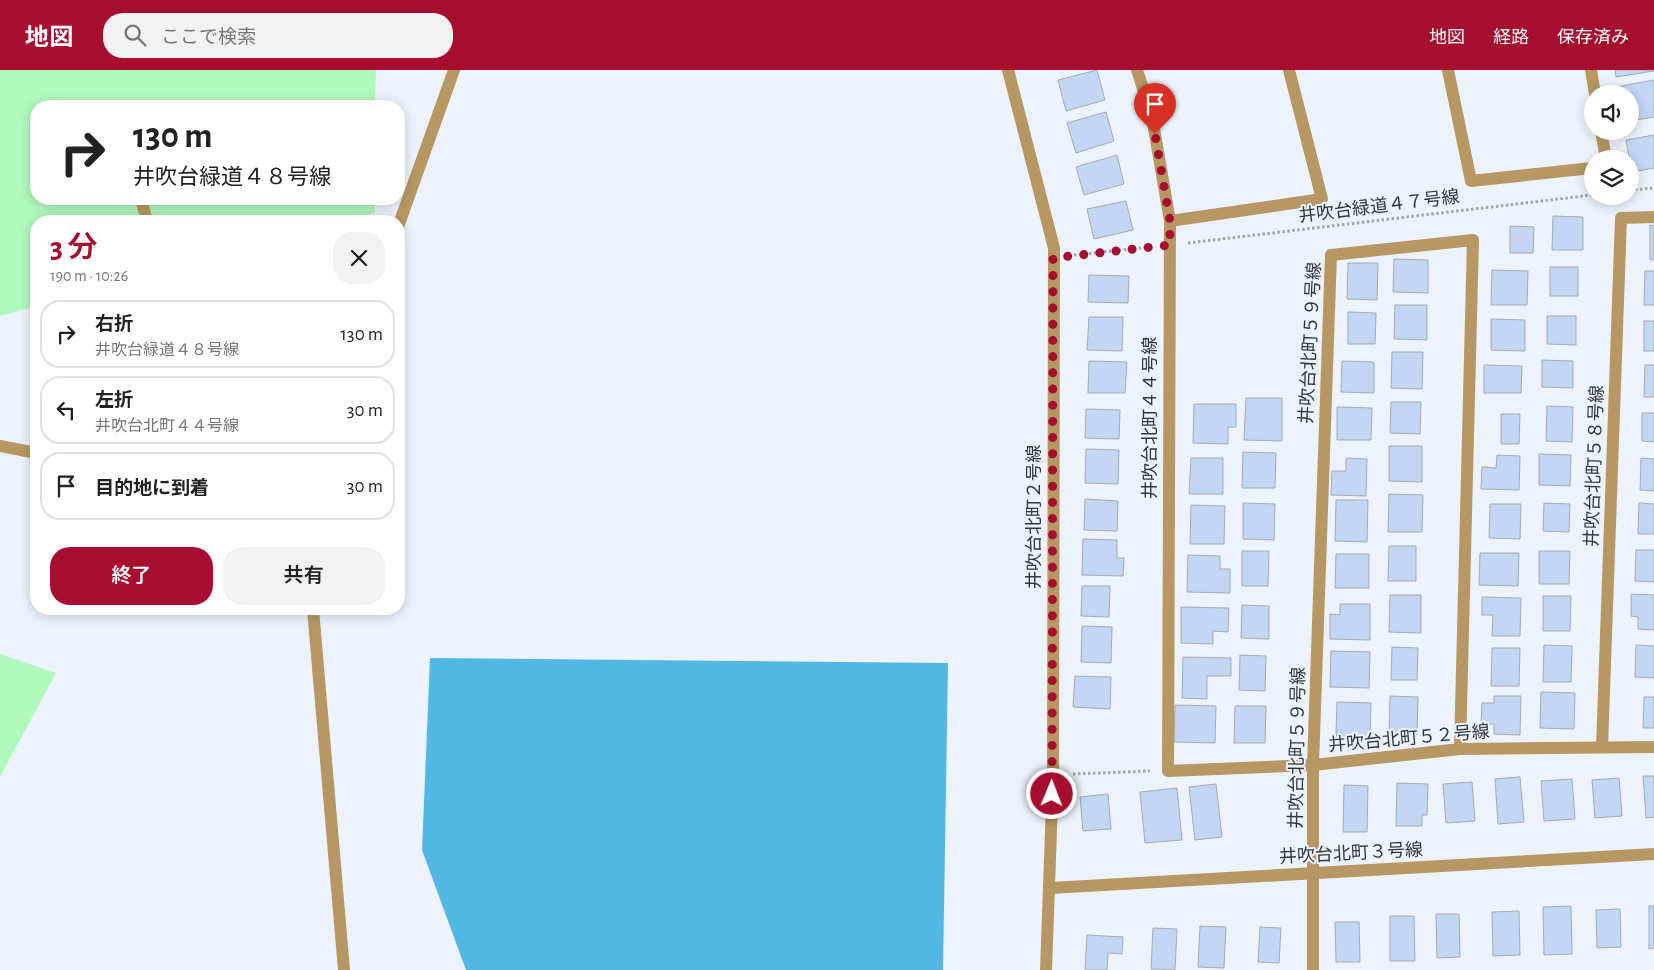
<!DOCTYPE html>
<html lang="ja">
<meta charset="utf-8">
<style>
:root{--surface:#fff;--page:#f2f2f2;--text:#222;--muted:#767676;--line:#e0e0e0;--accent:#a70e2e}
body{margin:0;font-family:"Alegreya Sans","Noto Sans JP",sans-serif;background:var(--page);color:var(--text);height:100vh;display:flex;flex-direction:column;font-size:19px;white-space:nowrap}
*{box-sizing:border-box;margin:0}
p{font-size:16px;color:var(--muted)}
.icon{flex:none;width:28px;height:28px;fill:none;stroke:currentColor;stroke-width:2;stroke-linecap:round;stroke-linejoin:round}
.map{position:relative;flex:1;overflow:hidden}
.details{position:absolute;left:30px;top:145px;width:375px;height:400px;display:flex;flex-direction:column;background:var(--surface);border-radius:20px;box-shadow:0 2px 12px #0003}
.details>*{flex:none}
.guide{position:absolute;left:30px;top:30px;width:375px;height:105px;border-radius:20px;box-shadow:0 2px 12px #0003;background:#fff;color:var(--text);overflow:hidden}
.buttons{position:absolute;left:1584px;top:15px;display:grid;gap:10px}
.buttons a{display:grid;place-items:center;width:55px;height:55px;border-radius:50%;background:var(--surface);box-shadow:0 2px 12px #0003;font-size:25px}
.pin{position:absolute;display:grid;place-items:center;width:42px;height:42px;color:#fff;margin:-51px -21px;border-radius:50% 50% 50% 0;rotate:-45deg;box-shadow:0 0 5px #0007}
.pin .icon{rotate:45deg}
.me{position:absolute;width:55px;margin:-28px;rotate:1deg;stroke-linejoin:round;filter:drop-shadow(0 0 4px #0008)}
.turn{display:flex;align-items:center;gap:18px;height:105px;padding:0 20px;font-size:22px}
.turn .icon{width:65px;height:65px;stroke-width:2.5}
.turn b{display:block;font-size:35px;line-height:42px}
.round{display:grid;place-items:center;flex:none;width:52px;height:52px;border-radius:20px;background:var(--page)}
.summary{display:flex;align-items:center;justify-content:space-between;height:85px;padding:0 20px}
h1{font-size:30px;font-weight:600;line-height:38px;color:var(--accent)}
.primary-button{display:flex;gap:10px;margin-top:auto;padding:10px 20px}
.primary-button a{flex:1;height:58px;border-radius:20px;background:var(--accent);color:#fff;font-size:20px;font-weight:600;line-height:58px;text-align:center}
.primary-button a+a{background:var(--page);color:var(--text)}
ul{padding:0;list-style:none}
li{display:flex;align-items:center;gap:15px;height:68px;margin:0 10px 8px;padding:0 10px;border:2px solid var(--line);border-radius:20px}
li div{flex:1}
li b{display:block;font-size:19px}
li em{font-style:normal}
header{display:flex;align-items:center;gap:30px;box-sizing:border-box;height:70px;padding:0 25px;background:var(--accent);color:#fff}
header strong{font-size:24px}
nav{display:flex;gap:28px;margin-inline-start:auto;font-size:18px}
.search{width:350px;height:45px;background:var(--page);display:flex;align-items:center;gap:12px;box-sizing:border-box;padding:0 18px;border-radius:20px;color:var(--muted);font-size:19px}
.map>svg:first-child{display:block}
.green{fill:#b0fabe}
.water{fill:#53b7e6}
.building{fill:#c3d6f3;stroke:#a5aab2}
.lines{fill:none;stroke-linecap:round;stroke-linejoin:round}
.path{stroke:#a1a6ac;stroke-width:3;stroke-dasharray:2.5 2.5;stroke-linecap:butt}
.minor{stroke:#b79864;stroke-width:12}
.route{stroke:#a70e2e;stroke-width:9;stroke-dasharray:0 16.2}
.labels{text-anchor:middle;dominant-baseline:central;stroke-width:4;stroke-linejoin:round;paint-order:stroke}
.street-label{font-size:18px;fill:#34373a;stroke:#edf3fc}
</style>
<header>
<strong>地図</strong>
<div class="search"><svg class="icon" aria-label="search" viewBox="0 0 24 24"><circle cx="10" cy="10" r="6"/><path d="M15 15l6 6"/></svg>ここで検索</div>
<nav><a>地図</a><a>経路</a><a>保存済み</a></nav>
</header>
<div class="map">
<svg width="1654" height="900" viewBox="0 0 1654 900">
<rect width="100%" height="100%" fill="#edf3fc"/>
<g class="green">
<path d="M0,0H376L375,36H36V129H375V143L344,151H36V236L0,246Z"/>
<path d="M0,584L56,603L0,707Z"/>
</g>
<path class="water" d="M430,588L948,593L943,900H466L422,780Z"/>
<g class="building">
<path d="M1097,0L1105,30L1066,41L1058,10Z"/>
<path d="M1615,0H1654V1L1616,7Z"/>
<path d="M1654,10V47L1630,51V24H1617L1616,17Z"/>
<path d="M1106,42L1114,71L1076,83L1067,53Z"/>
<path d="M1654,65V98L1632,102L1626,70Z"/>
<path d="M1117,85L1124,114L1084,125L1076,97Z"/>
<path d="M1126,131L1133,160L1094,169L1087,139Z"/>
<path d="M1553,146L1583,147V180H1552Z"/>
<path d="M1650,155L1654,156V190H1650Z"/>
<path d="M1510,156L1534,157L1533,183H1510Z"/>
<path d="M1394,189L1428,190V223L1393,222Z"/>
<path d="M1348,193H1378L1377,230L1347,229Z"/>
<rect x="1550" y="197" width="28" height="29"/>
<path d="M1492,200L1528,201L1527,235H1491Z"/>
<path d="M1645,201H1654V235H1644Z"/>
<path d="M1089,205L1129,206L1128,233L1088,232Z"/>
<path d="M1395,235H1427V270L1394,269Z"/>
<path d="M1348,242L1376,243L1375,274H1348Z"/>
<path d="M1547,246H1576V275L1547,274Z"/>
<path d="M1089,247H1123L1122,281L1087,280Z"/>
<path d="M1491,249L1525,250V281L1491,280Z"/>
<rect x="1644" y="251" width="10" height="30"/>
<path d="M1392,282H1423L1422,319L1391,318Z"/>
<path d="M1542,290L1573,291V318L1542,317Z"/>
<path d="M1089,291L1127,292L1125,323H1088Z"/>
<path d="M1342,291L1374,292V323L1341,322Z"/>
<path d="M1484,295L1522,296L1521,323H1484Z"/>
<path d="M1645,295H1654V327H1644Z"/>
<path d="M1246,328H1282V371L1244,370Z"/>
<path d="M1391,332H1421L1420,364L1390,363Z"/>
<path d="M1194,334H1236V357H1228V374L1193,373Z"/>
<path d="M1547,336L1573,337L1572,372L1546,371Z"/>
<path d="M1337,337L1372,338L1371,370H1337Z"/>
<path d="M1086,339L1120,340L1119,369L1085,368Z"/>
<path d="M1642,343H1654V372L1642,371Z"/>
<path d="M1501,344H1520L1519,374H1501Z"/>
<path d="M1389,376H1422V412L1389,411Z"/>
<path d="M1086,379L1119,380L1118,414L1085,413Z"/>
<path d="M1243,382L1276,383L1275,418H1242Z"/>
<path d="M1539,384L1571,385L1570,416L1539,415Z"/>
<path d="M1497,385L1520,386L1519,420L1481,419L1482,397L1496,398Z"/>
<path d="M1191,388H1223V424H1189Z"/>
<path d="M1346,388L1367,389L1366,426L1331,425L1332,401H1346Z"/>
<path d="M1641,388L1654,389V421L1640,420Z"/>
<path d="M1389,424L1423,425L1422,462H1388Z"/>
<path d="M1085,429L1118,431L1117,461L1084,460Z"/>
<path d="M1336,430H1368L1367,472L1335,471Z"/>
<path d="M1243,433L1275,434L1274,470L1243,469Z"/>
<path d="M1544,433L1570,434L1569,462L1543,461Z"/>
<path d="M1639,433L1654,434V464H1638Z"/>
<path d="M1490,434H1521L1520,469L1489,468Z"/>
<path d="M1191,435L1225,436L1224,474H1190Z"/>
<path d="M1083,469L1117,470V488H1124L1123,506L1082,505Z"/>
<path d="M1389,476H1416V511H1388Z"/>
<path d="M1636,480H1654V512L1635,511Z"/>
<path d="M1242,481H1269L1268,516H1242Z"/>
<path d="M1539,481H1570L1569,514H1539Z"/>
<path d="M1480,483H1519L1518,516L1479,515Z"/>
<path d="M1336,484H1369V518H1335Z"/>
<path d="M1188,485L1220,486V499H1230V523L1187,522Z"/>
<path d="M1082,516H1110L1109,547L1081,546Z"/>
<path d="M1631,524L1654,525V560L1638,559V547L1631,546Z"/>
<path d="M1390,525H1421V563L1389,562Z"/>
<path d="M1543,526H1571L1570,561H1543Z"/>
<path d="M1482,527L1521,528L1520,566H1492L1493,545H1482Z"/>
<path d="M1340,534H1370V570L1330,569V544L1340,545Z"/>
<path d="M1242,535L1269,536V569L1241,568Z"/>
<path d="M1181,537L1229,538L1228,562L1213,561V574L1181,573Z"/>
<path d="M1082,556L1112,557L1111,593L1081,592Z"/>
<path d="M1544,575L1572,576L1571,612H1543Z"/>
<path d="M1636,575L1654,576V608L1635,607Z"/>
<path d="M1392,577L1418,578L1417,610H1391Z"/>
<path d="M1492,578H1520L1519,616H1491Z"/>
<path d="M1331,581L1370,582L1369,618L1330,617Z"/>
<path d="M1240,585L1266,586L1265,621L1239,620Z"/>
<path d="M1183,587L1231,588V606H1207V629L1182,628Z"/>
<path d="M1075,606L1111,607L1110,639L1073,637Z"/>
<path d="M1541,622L1575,623L1574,659L1540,658Z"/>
<path d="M1390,626L1418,627L1417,665L1389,664Z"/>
<path d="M1494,626H1521L1520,665L1494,664V654H1481L1482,633H1494Z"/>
<path d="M1644,627H1654V658H1643Z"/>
<path d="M1337,632L1371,633L1370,667L1336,666Z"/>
<path d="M1175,635L1216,636L1215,673L1174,672Z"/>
<path d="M1235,636H1266L1265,673H1234Z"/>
<path d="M1643,706H1654V747L1646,748Z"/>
<path d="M1520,707L1524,752L1498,754L1495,709Z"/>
<path d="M1619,708L1622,746L1595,748L1592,710Z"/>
<path d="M1572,709L1575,749L1544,751L1541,711Z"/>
<path d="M1472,712L1475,751L1446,753L1443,714Z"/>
<path d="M1397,713L1428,714L1427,745H1422V756H1396Z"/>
<path d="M1216,714L1222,767L1195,770L1189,717Z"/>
<path d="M1344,715L1368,716L1367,762H1343Z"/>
<path d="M1177,718L1182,770L1145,773L1140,722Z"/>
<path d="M1108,724L1111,759L1083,761L1080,727Z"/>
<path d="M1571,836L1572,884L1544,885L1543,837Z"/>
<path d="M1649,836H1654V878L1649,879Z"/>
<path d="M1620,839L1621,877L1597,878L1596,840Z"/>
<path d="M1519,841L1520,885L1493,886L1492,842Z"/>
<path d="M1436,844H1459L1460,887L1437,888Z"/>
<path d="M1390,846H1414L1415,891H1390Z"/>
<path d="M1335,852H1359L1360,892H1336Z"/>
<path d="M1200,856L1226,857L1224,898L1198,897Z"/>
<path d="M1260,857L1281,858L1279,893L1258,892Z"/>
<path d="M1153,858L1177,859L1175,900L1151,899Z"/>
<path d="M1087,865L1123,867L1122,884L1108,883L1107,900H1085Z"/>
</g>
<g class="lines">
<g class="path">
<path d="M1630,120L1654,118"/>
<path d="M1188,173L1592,125"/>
<path d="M1074,185L1150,177"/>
<path d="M1073,704L1150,701"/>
</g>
<g class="minor">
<path d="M1008,0L1054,178L1053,705L1046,900"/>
<path d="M1137,0L1152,47L1170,151L1168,701L1313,695L1460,679L1654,677"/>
<path d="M1448,0L1471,111L1592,98"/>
<path d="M1591,0L1595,24"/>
<path d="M1601,61L1606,89"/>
<path d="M141,129L147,151"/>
<path d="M1170,151L1322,129L1289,0"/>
<path d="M399,154L454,0"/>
<path d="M0,376L31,382L36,381"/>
<path d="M313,539L344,900"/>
<path d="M1602,677L1621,148L1654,147"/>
<path d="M1050,818L1654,784"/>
<path d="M1313,900V695L1331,185L1473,170L1460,679"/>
</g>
</g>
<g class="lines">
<path class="route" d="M1052,724L1053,188L1170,175V151L1155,64"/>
</g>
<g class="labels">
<g class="street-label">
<text transform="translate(1379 137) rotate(-7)">井吹台緑道４７号線</text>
<text transform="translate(1311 273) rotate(-87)">井吹台北町５９号線</text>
<text transform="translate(1151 348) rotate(-90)">井吹台北町４４号線</text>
<text transform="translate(1595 396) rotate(-88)">井吹台北町５８号線</text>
<text transform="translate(1035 447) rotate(-90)">井吹台北町２号線</text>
<text transform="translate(1409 669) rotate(-5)">井吹台北町５２号線</text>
<text transform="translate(1298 678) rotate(-89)">井吹台北町５９号線</text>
<text transform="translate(1351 784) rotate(-3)">井吹台北町３号線</text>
</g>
</g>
</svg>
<div class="buttons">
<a><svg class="icon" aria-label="sound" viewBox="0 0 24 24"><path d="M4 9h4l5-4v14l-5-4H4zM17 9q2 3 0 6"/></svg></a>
<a><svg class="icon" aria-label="layers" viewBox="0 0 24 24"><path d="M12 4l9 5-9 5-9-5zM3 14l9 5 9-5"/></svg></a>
</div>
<div class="pin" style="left:1155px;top:64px;background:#d93025"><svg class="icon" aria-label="arrive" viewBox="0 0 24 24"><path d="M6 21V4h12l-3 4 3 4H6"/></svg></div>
<svg class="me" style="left:1052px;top:724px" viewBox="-20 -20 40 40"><circle r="17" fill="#a70e2e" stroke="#fff" stroke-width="3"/><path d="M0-11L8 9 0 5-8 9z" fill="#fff"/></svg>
<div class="guide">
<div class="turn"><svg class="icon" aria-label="right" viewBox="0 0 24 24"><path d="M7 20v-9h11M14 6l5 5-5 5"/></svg><div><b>130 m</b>井吹台緑道４８号線</div></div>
</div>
<section class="details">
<div class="summary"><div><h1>3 分</h1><p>190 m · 10:26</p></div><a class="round"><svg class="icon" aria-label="close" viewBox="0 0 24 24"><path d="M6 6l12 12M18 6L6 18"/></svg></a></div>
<ul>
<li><svg class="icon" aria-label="right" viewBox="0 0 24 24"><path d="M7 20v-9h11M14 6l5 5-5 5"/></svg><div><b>右折</b><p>井吹台緑道４８号線</p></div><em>130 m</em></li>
<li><svg class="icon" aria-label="left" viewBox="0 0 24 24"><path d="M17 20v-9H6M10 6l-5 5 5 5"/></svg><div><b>左折</b><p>井吹台北町４４号線</p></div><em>30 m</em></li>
<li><svg class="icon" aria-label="arrive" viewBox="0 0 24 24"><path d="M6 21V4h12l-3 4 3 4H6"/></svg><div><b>目的地に到着</b></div><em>30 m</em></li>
</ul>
<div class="primary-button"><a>終了</a><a>共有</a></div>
</section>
</div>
